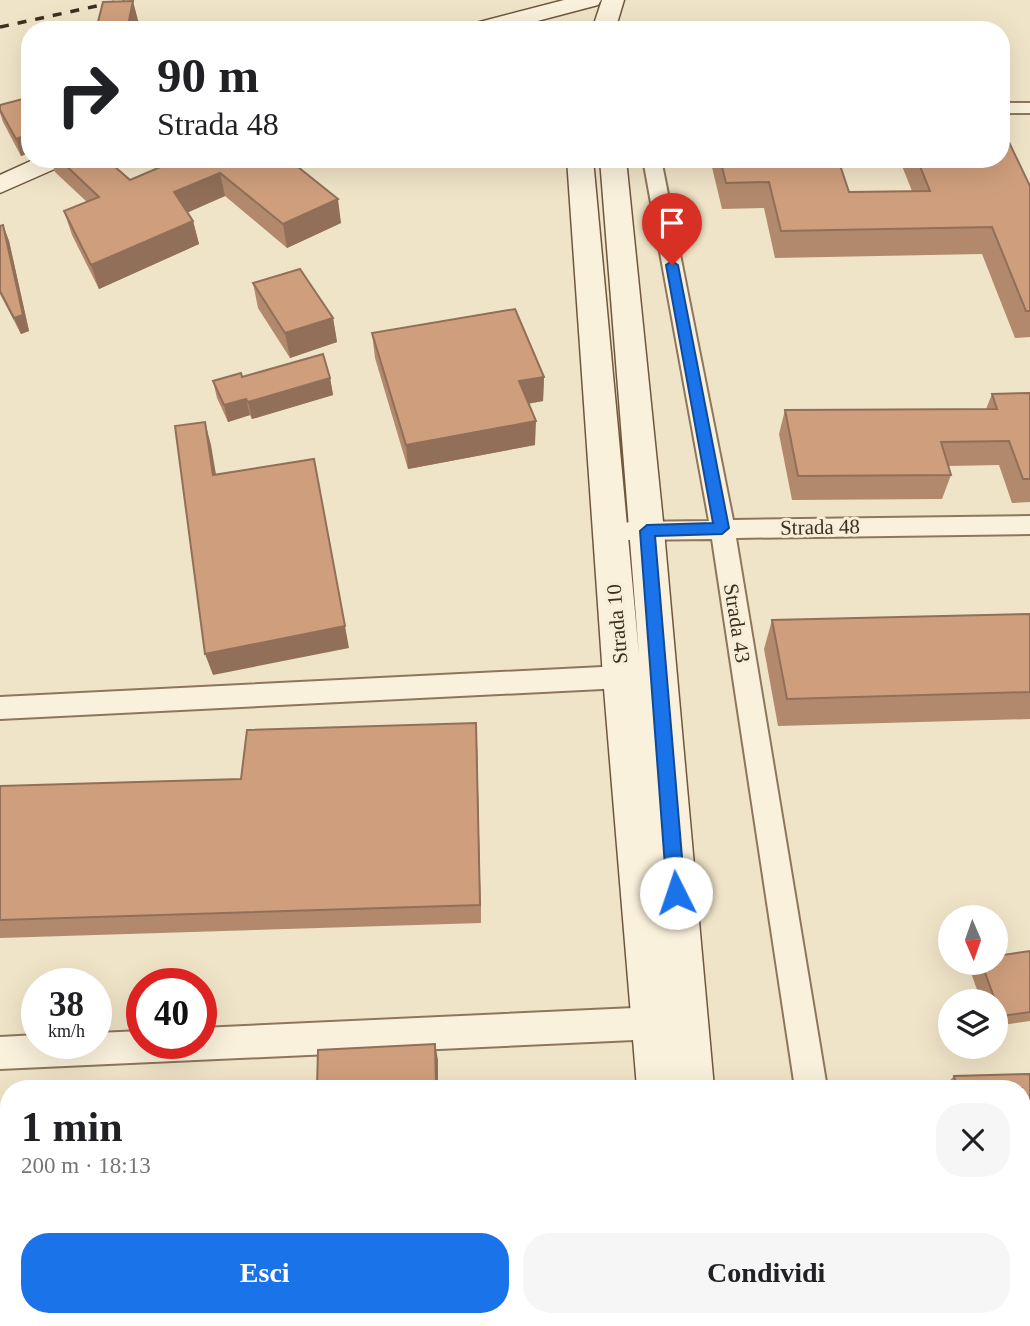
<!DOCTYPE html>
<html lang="it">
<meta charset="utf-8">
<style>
:root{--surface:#fff;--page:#f6f6f6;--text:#202124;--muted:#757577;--accent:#1a73e8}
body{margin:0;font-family:"Times New Roman",serif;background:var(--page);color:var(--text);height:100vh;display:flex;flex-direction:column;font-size:26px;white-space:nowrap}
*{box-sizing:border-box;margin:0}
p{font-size:23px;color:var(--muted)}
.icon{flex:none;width:38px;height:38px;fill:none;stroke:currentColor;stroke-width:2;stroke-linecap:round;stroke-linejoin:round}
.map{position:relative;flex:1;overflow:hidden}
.side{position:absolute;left:0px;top:1080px;width:1031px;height:247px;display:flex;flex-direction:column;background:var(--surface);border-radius:28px 28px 0 0;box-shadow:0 7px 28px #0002}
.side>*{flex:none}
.guide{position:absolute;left:21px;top:21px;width:989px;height:147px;border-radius:28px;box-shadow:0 7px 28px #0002;background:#fff;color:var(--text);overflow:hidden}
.needle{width:46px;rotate:178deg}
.controls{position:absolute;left:938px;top:905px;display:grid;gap:14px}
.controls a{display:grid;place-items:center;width:70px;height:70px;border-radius:50%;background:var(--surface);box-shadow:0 7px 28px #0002;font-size:35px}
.speed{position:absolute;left:21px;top:968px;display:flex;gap:14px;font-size:35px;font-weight:700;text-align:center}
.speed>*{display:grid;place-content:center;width:91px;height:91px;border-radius:50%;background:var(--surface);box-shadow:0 7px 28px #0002;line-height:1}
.speed small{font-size:18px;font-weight:400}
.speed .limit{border:10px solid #d22;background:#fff;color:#111}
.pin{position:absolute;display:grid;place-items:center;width:60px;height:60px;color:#fff;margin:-72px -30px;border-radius:50% 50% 50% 0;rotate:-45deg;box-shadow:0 0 7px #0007}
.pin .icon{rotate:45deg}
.me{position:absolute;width:77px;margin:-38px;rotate:356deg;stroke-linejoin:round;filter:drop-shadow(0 0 5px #0008)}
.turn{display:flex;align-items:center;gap:24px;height:147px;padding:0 21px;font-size:32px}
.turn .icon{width:91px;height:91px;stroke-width:2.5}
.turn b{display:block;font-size:49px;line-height:60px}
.round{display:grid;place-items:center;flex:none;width:74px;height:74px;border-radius:28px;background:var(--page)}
.head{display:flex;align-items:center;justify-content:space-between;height:119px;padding:0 21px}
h1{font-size:42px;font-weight:700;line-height:52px}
.action{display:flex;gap:14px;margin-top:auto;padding:14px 21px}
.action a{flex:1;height:80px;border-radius:28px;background:var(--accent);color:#fff;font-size:28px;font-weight:700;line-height:80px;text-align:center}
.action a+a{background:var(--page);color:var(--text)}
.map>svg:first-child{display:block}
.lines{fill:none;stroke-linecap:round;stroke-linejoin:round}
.street-casing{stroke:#8d765c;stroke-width:4}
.secondary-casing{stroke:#6f573f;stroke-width:3}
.street{fill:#faf1dc;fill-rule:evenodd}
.secondary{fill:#faf1dc;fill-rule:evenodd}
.rail{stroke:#3d2e20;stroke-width:3.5;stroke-dasharray:9 9;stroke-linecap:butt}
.wall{fill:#b2896c}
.shaded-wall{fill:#916f58}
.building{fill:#cf9f7d;stroke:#916f58;stroke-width:2}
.route{fill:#1a73e8;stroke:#114b97;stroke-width:2}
.labels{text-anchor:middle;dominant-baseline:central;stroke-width:6;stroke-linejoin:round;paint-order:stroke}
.street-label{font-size:21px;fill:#3d2e20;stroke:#f7eed8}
</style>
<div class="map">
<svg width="1030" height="1326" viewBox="0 0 1030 1326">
<rect width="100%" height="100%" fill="#f0e4c8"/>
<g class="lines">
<defs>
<g id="street">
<rect x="1001" y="103" width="29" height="10"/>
<path d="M643,159H661L733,520L1030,516V534L736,538L827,1088H795L712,539L629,540L620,537L617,531L620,525L629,522L709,521Z"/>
<path d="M622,666L631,669L635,677L631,685L622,688L0,719V697Z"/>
<path d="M656,1007L667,1012L672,1023L667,1034L656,1039L0,1069V1037L37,1035V1043H96V1033L142,1031V1043H201V1028Z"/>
<path d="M829,1318H865L866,1326H830Z"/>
</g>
<g id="secondary">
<path d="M564,0H601L598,5L503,30H465L468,25Z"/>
<path d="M602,0H624L615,30H592Z"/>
<path d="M35,159H70L66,164L0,193V175Z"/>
<path d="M567,159H593L639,655L600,159H626L664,531L714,1088H637L603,677Z"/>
<path d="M650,1318H734L736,1326H649Z"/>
</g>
</defs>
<use href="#street" class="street-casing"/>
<use href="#secondary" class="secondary-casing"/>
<use href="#street" class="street"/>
<use href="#secondary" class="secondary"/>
<path class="rail" d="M0,27L124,0"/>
</g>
<g class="wall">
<path d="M30,97V153L21,156L3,122L0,113V105Z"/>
<path d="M51,159H106L130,180L322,159L300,169L341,223L287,248L225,196L187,212L193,221L199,244L99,289L72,235L64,211L87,202L55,172Z"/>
<path d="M710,159H838L849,192L912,191L902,166L904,159H1001L1030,186V337L1015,338L982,254L775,258L764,208L722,209Z"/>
<path d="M3,225L9,241L29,331L21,334L0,294V226Z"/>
<path d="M253,283L333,318L337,342L290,358L258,308Z"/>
<path d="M372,333L544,377L543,401L528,404L535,445L408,469L375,358Z"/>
<path d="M242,377L330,378L333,395L252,419L250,415L228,422L217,398L213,381Z"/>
<path d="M1030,393V502L1012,503L999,465L948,466L951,475L942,499L792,500L779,434L785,410L986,409L992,394Z"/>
<path d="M1030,614V719L778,726L764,649L772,620Z"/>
<path d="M477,745L481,923L0,938V786L241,779Z"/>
<path d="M1030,951V1021L996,1026V1001H981L970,970L975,962H996Z"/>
<path d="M1030,1074V1326H994L992,1318H1022V1088H943L954,1076Z"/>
</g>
<g class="shaded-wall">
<path d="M133,1L139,24L138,30H127Z"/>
<path d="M27,135L30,142V153L21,156L16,139Z"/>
<path d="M280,159H322L283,176Z"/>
<path d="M220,173L225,196L180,216L174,192Z"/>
<path d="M338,199L341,223L287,248L283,224Z"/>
<path d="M193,221L199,244L99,289L91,265Z"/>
<path d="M3,225L9,241L29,331L21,334L14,318Z"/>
<path d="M333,318L337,342L290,358L285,333Z"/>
<path d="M544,377L543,401L519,405V381Z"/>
<path d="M330,378L333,395L252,419L248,402Z"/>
<path d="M246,399L250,415L228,422L224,405Z"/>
<path d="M536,421L535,445L408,469L406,445Z"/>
<path d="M205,422L211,445L220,498L213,475Z"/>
<path d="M345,626L349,648L213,675L205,654Z"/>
<path d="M476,723L477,745L481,923L480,905Z"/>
<path d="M435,1044L438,1060V1088H436Z"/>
<rect x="438" y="1318" width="3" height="8"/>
</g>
<g class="building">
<path d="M133,1L127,30H96L103,2Z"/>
<path d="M30,97V137L27,135L16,139L0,110V105Z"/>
<path d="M1001,138H1007L1030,186V311H1026L992,227L781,231L769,182L726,183L720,159H838L849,192L930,191L917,159H1001Z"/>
<path d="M59,159H106L130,180L179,159H288L338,199L283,224L220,173L174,192L193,221L91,265L64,211L99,197Z"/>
<path d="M3,225L23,315L14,318L0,291V226Z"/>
<path d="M300,269L333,318L285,333L253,283Z"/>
<path d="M515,309L544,377L519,381L536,421L406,445L372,333Z"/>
<path d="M323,354L330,378L248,402L246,399L224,405L213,381L241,373L242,377Z"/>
<path d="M1030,393V479H1023L1009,441L941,442L951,475L798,476L785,410L997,409L992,394Z"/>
<path d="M205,422L213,475L314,459L345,626L205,654L175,426Z"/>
<path d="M1030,614V692L787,699L772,620Z"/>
<path d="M476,723L480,905L0,920V786L241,779L247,730Z"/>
<path d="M1030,951V1012L1001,1016L981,962H996V956Z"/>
<path d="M435,1044L436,1088H317L318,1050Z"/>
<path d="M1030,1074V1326H1013L1011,1318H1022V1088H957L954,1076Z"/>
<path d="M0,1159H9V1318H438V1326H0Z"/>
</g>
<path class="route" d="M672,261L678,265L729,528L722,534L655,536L685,893L682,899L676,902L669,899L667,893L640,531L647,525L713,523L666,265Z"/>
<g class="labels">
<g class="street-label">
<text transform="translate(820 527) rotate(-1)">Strada 48</text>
<text transform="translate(737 623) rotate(81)">Strada 43</text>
<text transform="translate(617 624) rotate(-95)">Strada 10</text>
</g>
</g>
</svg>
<div class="controls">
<a><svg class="needle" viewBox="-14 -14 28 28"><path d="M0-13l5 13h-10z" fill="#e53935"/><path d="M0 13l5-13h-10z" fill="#757577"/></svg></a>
<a><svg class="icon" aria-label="layers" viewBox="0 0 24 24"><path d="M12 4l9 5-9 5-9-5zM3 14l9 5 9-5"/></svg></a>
</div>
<div class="speed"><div>38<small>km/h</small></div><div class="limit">40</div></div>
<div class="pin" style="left:672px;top:265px;background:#d93025"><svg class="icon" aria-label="arrive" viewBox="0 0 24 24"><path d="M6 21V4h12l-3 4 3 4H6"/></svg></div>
<svg class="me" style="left:676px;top:893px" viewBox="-20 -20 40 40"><circle r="19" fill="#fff"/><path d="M0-13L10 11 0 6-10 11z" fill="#1a73e8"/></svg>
<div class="guide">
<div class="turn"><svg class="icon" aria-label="right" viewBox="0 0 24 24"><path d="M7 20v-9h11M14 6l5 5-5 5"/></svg><div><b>90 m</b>Strada 48</div></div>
</div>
<section class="side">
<div class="head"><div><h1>1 min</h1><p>200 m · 18:13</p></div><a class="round"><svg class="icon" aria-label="close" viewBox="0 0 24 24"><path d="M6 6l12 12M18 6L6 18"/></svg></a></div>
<div class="action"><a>Esci</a><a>Condividi</a></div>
</section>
</div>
